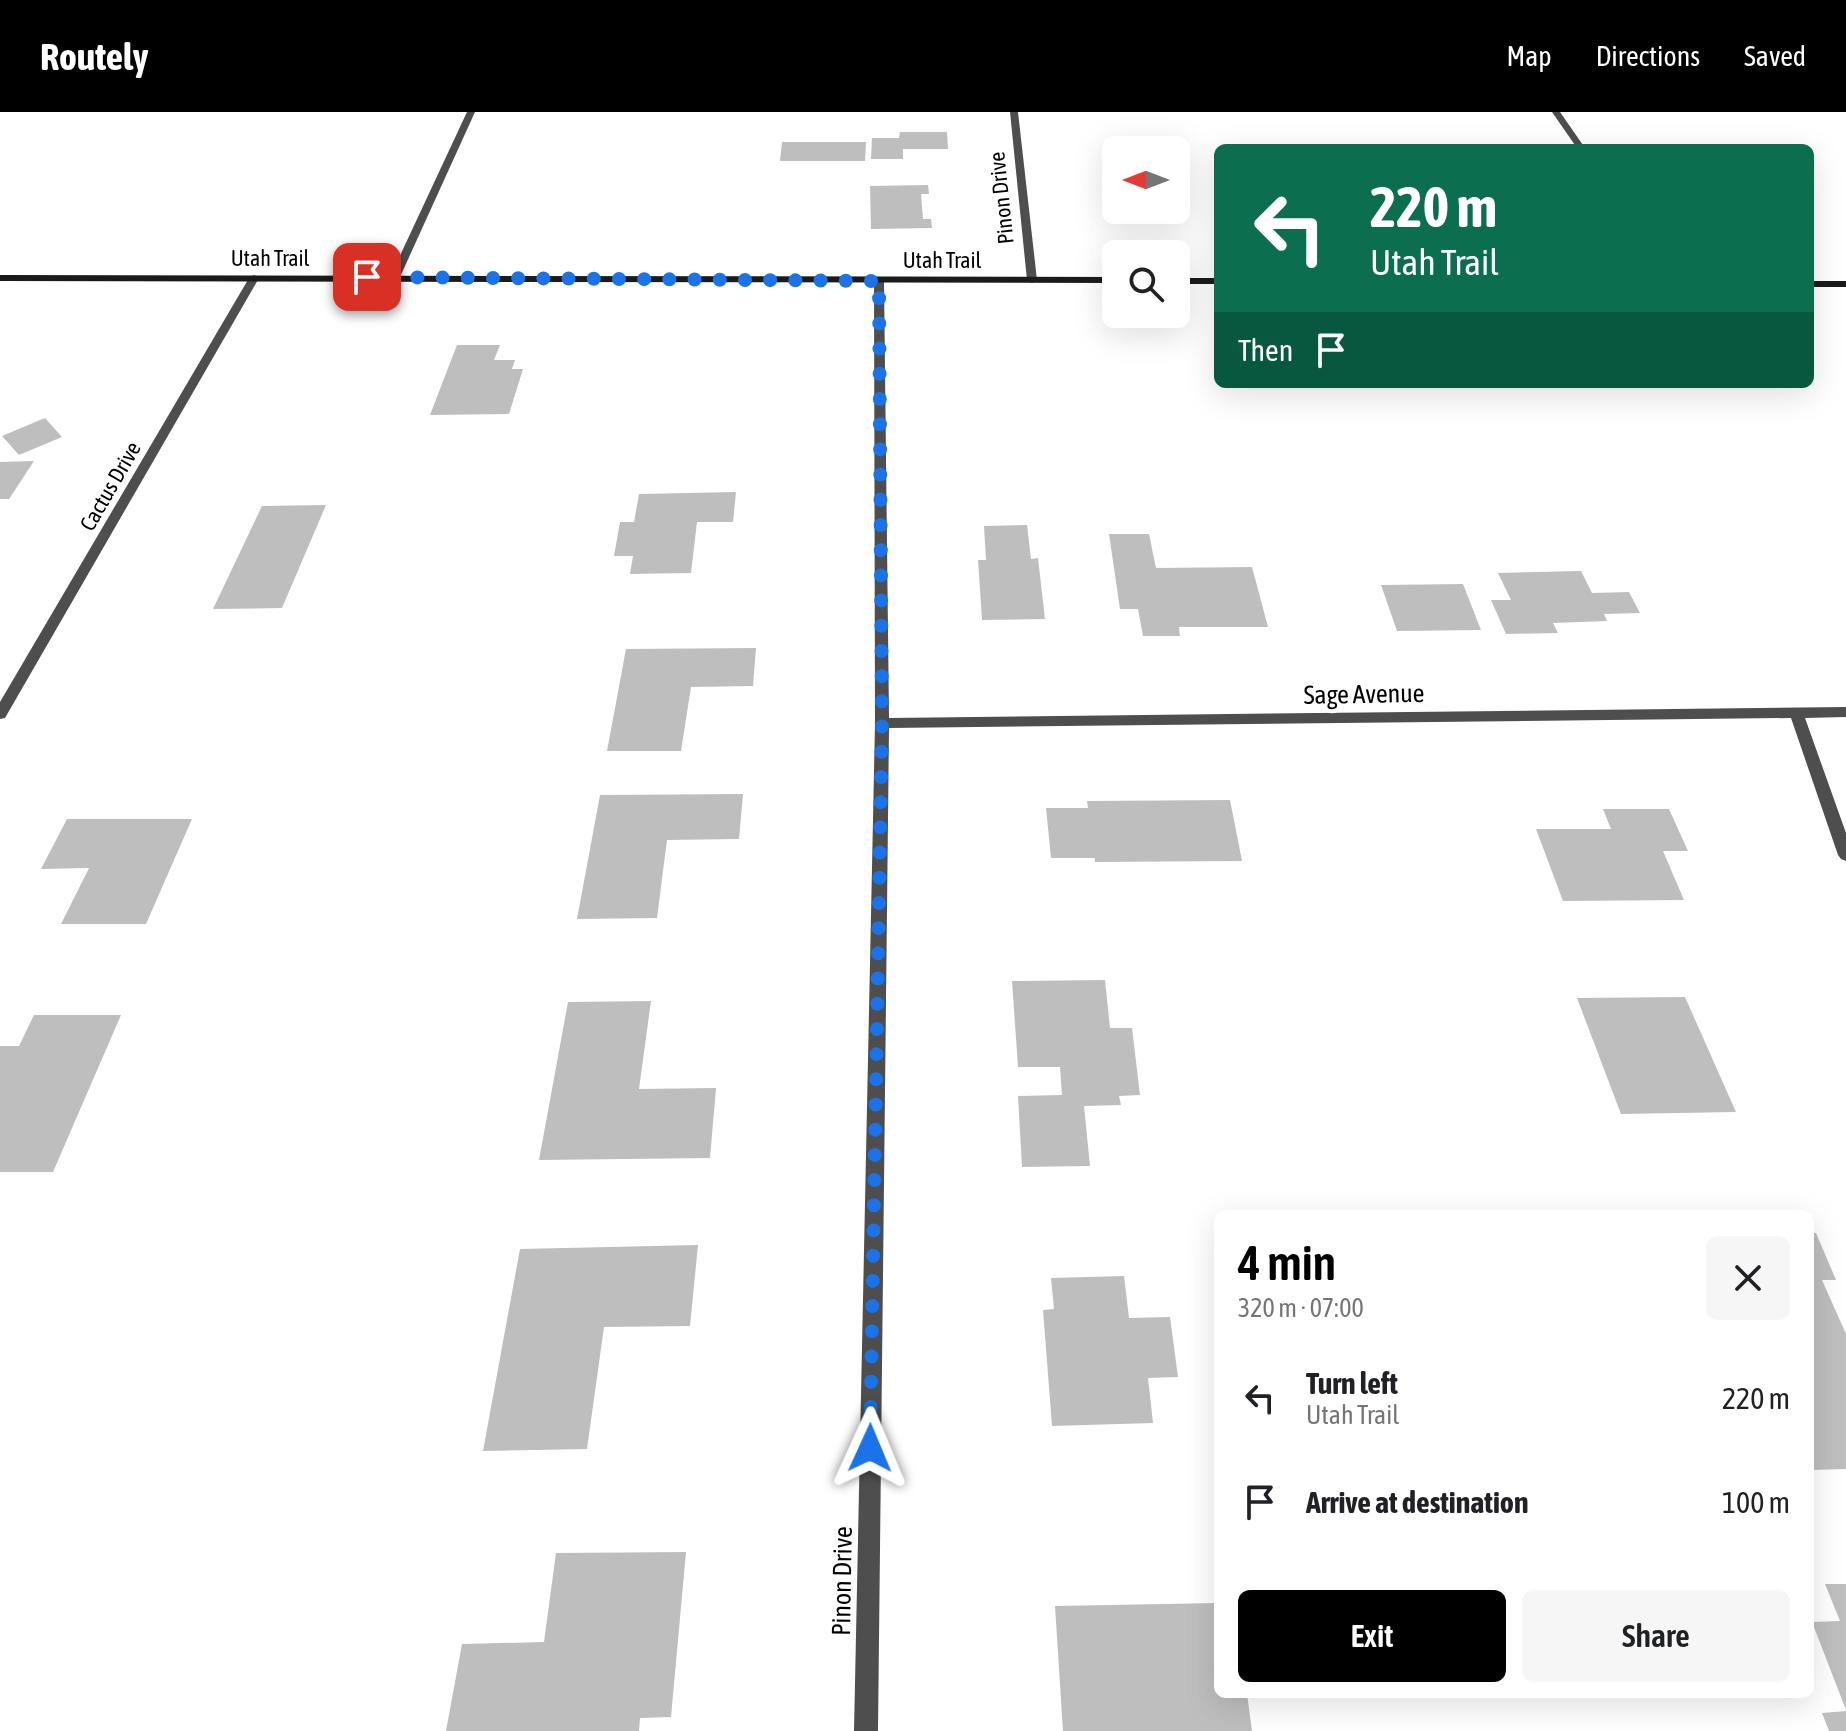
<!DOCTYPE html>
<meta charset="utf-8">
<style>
:root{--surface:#fff;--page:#f6f6f6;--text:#202124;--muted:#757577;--accent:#000}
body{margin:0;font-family:"Asap Condensed",sans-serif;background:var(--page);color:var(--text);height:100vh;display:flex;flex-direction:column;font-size:30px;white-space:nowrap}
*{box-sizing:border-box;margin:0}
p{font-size:26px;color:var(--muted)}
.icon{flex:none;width:44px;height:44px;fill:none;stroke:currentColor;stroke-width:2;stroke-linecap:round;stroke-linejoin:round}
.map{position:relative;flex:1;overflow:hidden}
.drawer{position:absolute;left:1214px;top:1098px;width:600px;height:488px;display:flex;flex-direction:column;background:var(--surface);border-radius:12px;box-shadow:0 8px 32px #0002}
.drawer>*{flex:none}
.hud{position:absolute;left:1214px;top:32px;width:600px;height:244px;border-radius:12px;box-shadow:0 8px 32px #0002;background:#0b6e4f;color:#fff;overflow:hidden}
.needle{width:52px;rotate:270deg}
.controls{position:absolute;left:1102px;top:24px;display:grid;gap:16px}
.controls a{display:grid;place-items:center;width:88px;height:88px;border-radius:12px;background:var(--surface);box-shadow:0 8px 32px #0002;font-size:40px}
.pin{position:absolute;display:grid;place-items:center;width:68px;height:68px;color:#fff;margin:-34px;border-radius:16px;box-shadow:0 4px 12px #0006}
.me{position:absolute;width:88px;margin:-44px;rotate:1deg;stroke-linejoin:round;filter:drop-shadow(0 0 6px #0008)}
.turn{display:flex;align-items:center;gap:28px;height:168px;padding:0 24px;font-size:36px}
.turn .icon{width:104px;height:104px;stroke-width:2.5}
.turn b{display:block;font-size:56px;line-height:68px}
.then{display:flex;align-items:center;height:76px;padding:0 24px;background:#0003;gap:16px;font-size:30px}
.round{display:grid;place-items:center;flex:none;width:84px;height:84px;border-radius:12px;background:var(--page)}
.head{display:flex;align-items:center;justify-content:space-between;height:136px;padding:0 24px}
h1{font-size:48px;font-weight:600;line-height:60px;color:var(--accent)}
.primary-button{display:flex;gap:16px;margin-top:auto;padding:16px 24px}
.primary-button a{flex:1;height:92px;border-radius:12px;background:var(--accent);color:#fff;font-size:32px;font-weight:600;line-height:92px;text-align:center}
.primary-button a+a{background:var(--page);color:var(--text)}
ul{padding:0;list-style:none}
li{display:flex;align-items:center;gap:24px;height:104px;padding:0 24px}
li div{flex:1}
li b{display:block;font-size:30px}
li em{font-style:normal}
header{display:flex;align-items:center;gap:48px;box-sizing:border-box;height:112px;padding:0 40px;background:var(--accent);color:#fff}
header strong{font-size:38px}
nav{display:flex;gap:44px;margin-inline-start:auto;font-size:28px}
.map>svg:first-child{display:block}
.building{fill:#bebebe}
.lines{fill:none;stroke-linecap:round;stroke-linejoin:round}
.minor{fill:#4e4e4e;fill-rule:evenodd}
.secondary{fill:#1b1b1b;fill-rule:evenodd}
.route{stroke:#1a73e8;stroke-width:14;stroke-dasharray:0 25.2}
.labels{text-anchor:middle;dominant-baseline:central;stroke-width:8;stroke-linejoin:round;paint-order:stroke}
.far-street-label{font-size:22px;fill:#000;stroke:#fff}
.street-label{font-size:26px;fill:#000;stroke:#fff}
</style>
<header>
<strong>Routely</strong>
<nav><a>Map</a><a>Directions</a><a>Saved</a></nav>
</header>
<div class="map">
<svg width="1846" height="1619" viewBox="0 0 1846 1619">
<rect width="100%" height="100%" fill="#fff"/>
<g class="building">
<path d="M900,20H947L948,37H903V47H871L872,26H899Z"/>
<path d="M782,30H866L865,49H780Z"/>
<path d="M928,73L929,82H921L923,107H931L932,116L871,117L870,74Z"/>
<path d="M457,233H500L494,248H515L512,257H523L509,302L430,303Z"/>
<path d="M45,306L62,325L19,343L2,324Z"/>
<path d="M34,349L9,387H0V350Z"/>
<path d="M736,380L733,410H697L691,461L630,462L633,444H614L620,410H634L639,382Z"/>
<path d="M326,393L282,496L213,497L262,394Z"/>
<path d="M1027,413L1031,447L1038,446L1045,507L982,508L978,448H986L984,414Z"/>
<path d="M1109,422H1149L1156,456L1252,455L1268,515H1179L1180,524H1143L1138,497H1120Z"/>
<path d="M1581,459L1592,481L1629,480L1640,501L1604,502L1607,509L1553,511L1558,521L1506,522L1491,488H1511L1498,461Z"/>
<path d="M1463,472L1481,518L1397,519L1381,473Z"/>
<path d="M756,536L753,574L691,575L681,639H607L626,537Z"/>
<path d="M743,682L739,727L667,728L657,806L577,807L600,683Z"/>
<path d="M1230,688L1242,749L1095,750V746H1051L1046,696H1088L1087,689Z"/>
<path d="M1603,697H1669L1688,739H1663L1684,788L1563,789L1536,717H1611Z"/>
<path d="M67,707H192L146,812H61L89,756L41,757Z"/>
<path d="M1105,868L1110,916H1132L1140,983L1119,984L1121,993L1084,994L1090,1054L1022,1055L1018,984L1062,983L1060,955H1018L1012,869Z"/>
<path d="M1685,885L1736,1000L1621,1002L1577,886Z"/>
<path d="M651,889L639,977L716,976L710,1046L539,1048L568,890Z"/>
<path d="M34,903H121L53,1060H0V934H19Z"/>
<path d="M1810,1121H1816L1836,1168H1822L1846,1222V1357L1810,1358Z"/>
<path d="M698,1133L690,1214L604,1215L587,1337L483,1339L520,1137Z"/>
<path d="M1124,1164L1129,1206L1170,1205L1178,1265L1148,1266L1153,1311L1052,1314L1043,1198L1054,1197L1051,1166Z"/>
<path d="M686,1440L671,1605L640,1606L639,1619H446L462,1532L544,1530L556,1441Z"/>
<path d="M1825,1472H1846V1598L1812,1510L1840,1509Z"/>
<path d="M1218,1491V1582H1247L1252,1619H1063L1055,1494Z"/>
<path d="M1846,1599V1619H1829L1822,1601Z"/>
</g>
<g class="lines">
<g class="minor">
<path d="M467,0H475L400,165L391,167L390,165Z"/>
<path d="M1010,0H1018L1037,168L1032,171L1027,168Z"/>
<path d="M1552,0H1560L1585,36H1577Z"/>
<path d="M254,163L259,166L5,606L0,607V590L249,166Z"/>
<path d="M879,166L884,169L889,606L1846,595V605L1805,606L1846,721V749L1841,747L1838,743L1791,606L889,616L878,1619H854L875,611L874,169Z"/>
</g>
<g class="secondary">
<path d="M0,163L1116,165V171L0,169Z"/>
<rect x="1176" y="166" width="42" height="6"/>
<rect x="1810" y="169" width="36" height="6"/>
</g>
</g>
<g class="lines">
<path class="route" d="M367,165L879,169L882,611L870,1336"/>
</g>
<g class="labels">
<g class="far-street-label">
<text transform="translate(1001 86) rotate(-96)">Pinon Drive</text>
<text x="270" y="146">Utah Trail</text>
<text x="942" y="148">Utah Trail</text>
<text transform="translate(110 374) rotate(-60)">Cactus Drive</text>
</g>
<g class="street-label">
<text transform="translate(1364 582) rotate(-1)">Sage Avenue</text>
<text transform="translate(842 1469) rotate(-89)">Pinon Drive</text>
</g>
</g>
</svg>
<div class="controls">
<a><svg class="needle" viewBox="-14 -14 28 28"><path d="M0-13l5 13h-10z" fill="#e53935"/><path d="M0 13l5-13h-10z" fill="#757577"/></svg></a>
<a><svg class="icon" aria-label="search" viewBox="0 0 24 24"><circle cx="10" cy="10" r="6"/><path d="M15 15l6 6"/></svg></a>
</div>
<div class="pin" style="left:367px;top:165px;background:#d93025"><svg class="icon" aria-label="arrive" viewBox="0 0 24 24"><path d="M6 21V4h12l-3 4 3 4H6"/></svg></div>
<svg class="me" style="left:870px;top:1336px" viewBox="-20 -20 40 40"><path d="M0-17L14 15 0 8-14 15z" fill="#1a73e8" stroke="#fff" stroke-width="4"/></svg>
<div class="hud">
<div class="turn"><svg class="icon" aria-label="left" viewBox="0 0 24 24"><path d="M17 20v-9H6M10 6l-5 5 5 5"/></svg><div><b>220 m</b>Utah Trail</div></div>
<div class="then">Then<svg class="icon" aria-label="arrive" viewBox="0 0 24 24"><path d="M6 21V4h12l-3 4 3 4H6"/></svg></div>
</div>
<section class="drawer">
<div class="head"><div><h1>4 min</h1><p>320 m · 07:00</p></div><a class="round"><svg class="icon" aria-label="close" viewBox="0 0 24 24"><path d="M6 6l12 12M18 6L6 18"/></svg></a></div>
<ul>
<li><svg class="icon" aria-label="left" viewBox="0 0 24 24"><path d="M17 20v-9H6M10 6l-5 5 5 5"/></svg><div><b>Turn left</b><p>Utah Trail</p></div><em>220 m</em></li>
<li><svg class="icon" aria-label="arrive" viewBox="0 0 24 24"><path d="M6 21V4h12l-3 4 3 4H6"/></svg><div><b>Arrive at destination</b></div><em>100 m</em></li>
</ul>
<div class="primary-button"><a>Exit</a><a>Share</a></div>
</section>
</div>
